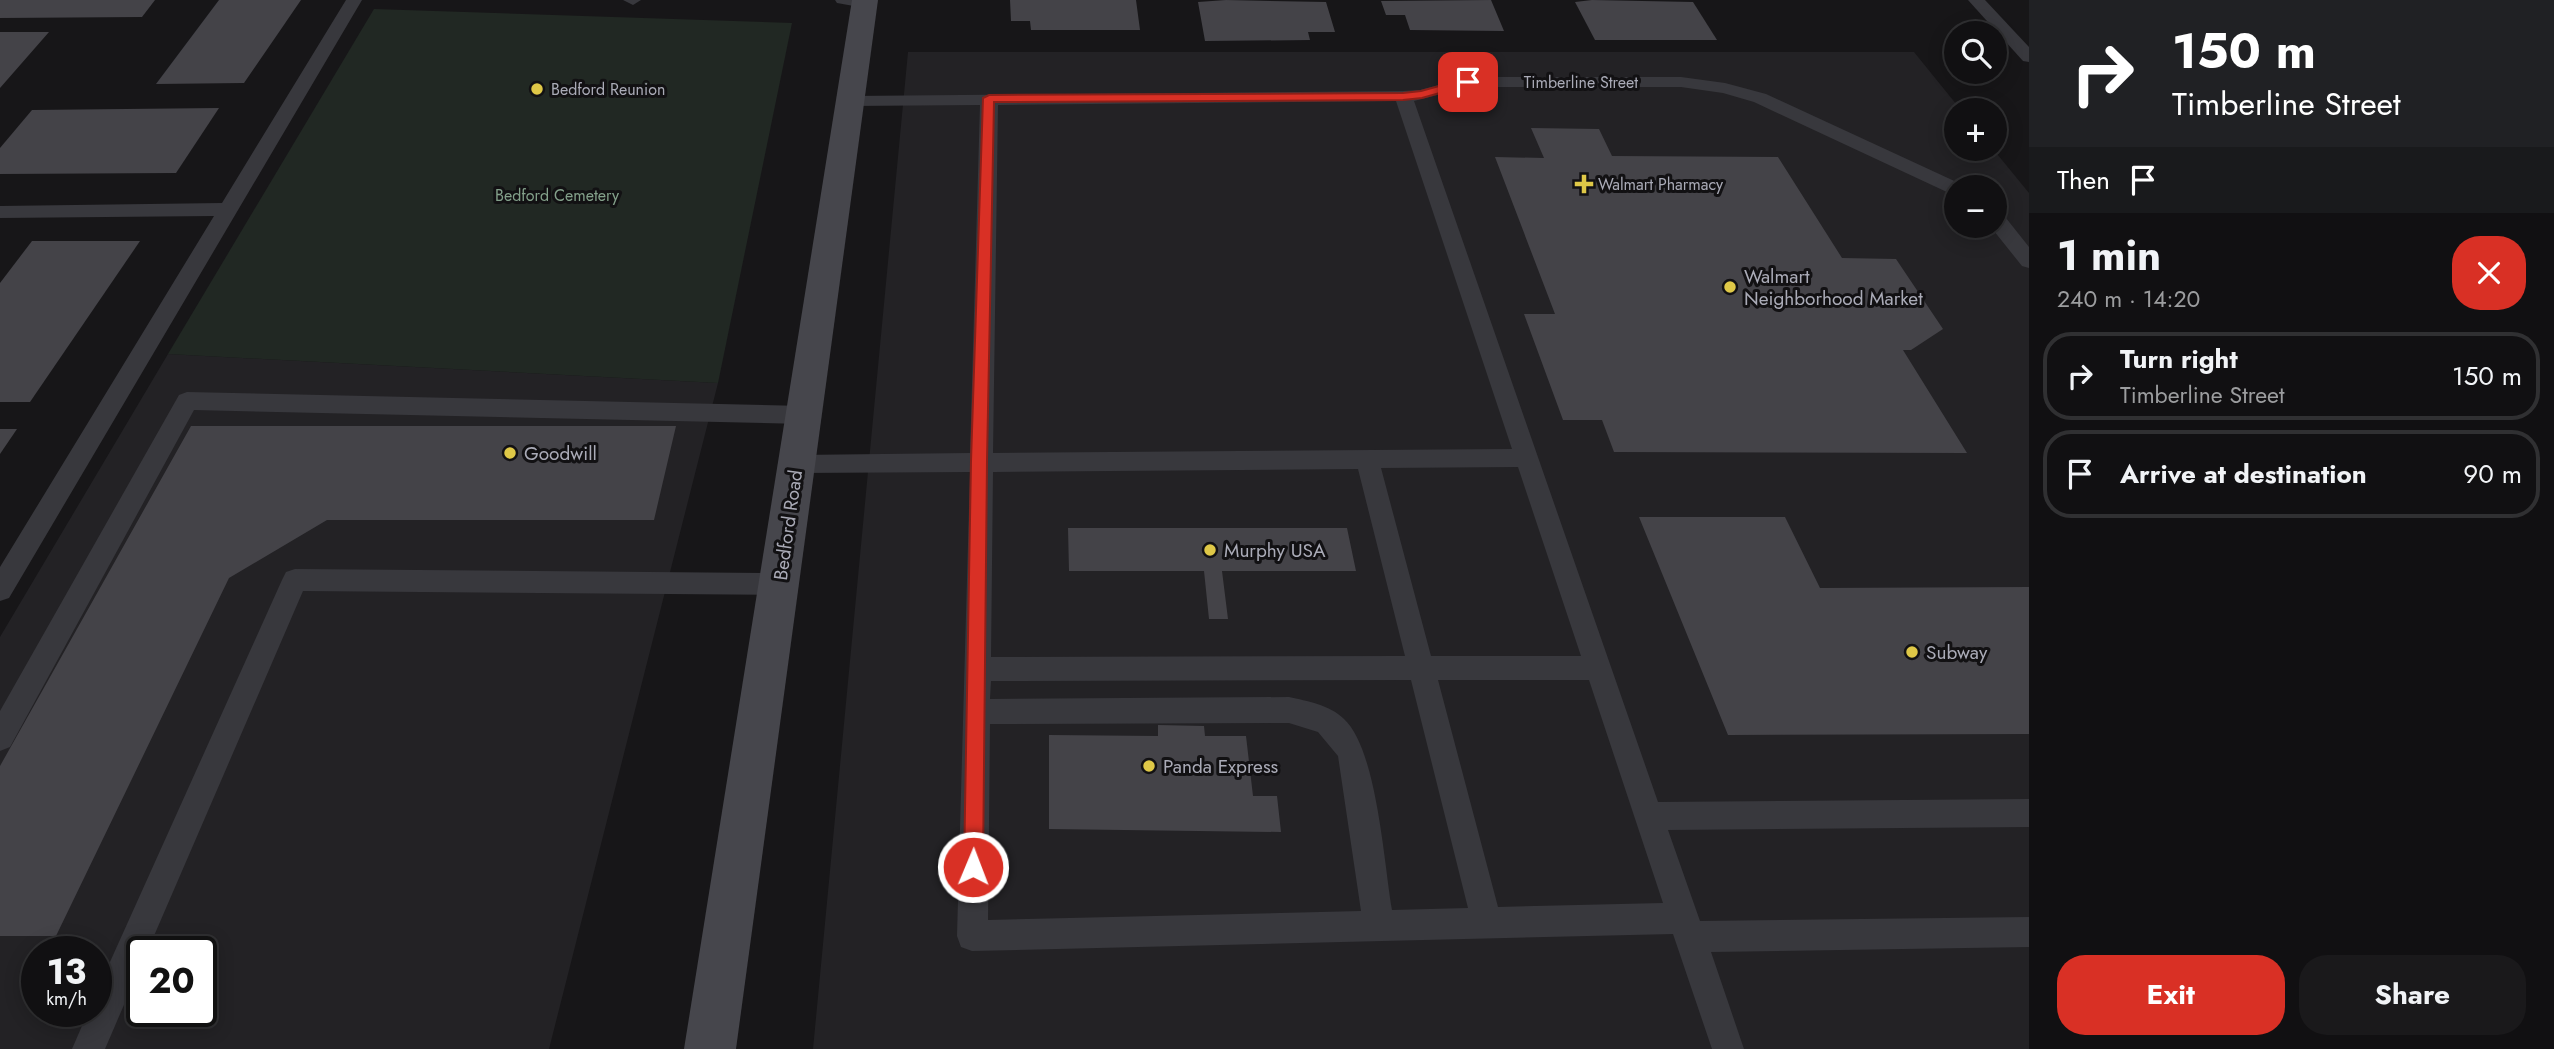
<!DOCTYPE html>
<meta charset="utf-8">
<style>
:root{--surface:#111012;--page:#1a191b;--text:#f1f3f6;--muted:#9c9d9f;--line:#303032;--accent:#d93025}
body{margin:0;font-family:Jost,sans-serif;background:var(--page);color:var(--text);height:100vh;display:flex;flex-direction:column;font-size:26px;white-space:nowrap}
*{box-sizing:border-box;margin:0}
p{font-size:23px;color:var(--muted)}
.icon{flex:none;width:38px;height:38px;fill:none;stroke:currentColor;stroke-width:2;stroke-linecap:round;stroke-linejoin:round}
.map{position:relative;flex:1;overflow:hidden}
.drawer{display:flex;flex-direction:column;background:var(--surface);width:525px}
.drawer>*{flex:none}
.banner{background:#202124;color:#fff;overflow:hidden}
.controls{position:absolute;left:1944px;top:21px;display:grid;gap:14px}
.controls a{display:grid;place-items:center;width:63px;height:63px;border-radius:50%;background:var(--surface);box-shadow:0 4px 18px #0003,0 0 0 2px var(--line);font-size:35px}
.speed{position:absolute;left:21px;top:936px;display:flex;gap:14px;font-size:35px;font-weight:700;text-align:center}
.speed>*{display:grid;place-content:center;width:91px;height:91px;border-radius:50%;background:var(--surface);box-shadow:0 4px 18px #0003,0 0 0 2px var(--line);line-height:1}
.speed small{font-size:18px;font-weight:400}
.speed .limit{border:4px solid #111;border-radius:10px;background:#fff;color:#111}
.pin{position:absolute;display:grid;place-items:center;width:60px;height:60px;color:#fff;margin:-30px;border-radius:14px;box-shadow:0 4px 10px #0006}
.me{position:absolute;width:77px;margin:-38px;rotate:1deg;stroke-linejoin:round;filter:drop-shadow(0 0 5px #0008)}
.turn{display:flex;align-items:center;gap:24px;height:147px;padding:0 28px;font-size:32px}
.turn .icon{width:91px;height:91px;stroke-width:2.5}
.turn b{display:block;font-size:49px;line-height:60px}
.then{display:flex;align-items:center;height:66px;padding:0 28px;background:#0003;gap:14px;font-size:26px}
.round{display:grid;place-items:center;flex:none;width:74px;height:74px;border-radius:28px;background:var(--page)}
.headline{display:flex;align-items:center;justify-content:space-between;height:119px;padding:0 28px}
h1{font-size:42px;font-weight:700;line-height:52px}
.primary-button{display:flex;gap:14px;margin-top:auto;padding:14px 28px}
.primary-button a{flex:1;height:80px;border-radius:28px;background:var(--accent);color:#fff;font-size:28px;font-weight:700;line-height:80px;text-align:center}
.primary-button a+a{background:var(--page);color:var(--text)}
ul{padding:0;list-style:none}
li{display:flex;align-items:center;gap:21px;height:88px;margin:0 14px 10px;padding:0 14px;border:4px solid var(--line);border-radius:28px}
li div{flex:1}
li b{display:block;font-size:26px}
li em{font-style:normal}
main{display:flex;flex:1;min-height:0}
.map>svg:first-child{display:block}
.built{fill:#232225;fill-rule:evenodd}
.green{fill:#212823}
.building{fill:#444348}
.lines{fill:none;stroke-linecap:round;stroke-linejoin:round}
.service{fill:#38383d;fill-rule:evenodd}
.secondary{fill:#46464c;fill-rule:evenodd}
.route{fill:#d93025;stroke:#8d1f18;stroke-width:2}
.poi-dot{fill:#dfc847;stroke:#121113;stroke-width:2.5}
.labels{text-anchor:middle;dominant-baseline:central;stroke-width:6;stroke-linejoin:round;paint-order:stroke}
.far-street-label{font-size:16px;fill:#aaabb7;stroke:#121113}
.far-poi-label{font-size:16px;fill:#aaabb7;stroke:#121113;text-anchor:start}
.far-park-label{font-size:16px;fill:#83a08a;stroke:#121113}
.poi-label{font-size:19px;fill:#aaabb7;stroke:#121113;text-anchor:start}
.street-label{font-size:19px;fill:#aaabb7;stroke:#121113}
</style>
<main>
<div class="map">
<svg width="2029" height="1049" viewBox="0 0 2029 1049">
<rect width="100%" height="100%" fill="#171618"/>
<g class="built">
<path d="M908,52H1914L1961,110H1956V149H1993L2029,193V1049H813ZM1956,187H1995V226H1956Z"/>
<path d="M168,354L718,383L549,1049H0V637ZM37,952H96V1012H37ZM142,952H201V1012H142Z"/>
</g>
<path class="green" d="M374,9L792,23L718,383L168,354Z"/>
<g class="building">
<path d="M0,0H155L142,17L0,18Z"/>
<path d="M219,0H301L244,83L156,84Z"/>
<path d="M1010,0H1136L1140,30H1031L1030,21H1011Z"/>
<path d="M1226,0L1326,2L1335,32H1308L1310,40L1205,41L1198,2Z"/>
<path d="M1491,0L1504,31L1410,30L1405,15H1386L1381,1Z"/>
<path d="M1592,0L1693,2L1717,40H1595L1575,2Z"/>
<path d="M0,32H49L0,88Z"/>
<path d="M219,108L176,173L0,174V148L32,110Z"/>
<path d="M1531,128L1599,129L1612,156L1778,157L1842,258L1896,259L1943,329L1911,350H1903L1967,453L1614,452L1602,420H1563L1524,314H1555L1495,157L1544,158Z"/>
<path d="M32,241H140L30,402H0V283Z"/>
<path d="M191,426H676L654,520H327L229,578L56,936H0V766Z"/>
<path d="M0,429H17L0,454Z"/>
<path d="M1639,517H1785L1820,588L2029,587V734L1728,735Z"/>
<path d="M1068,528H1347L1356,571H1222L1228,619H1209L1204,571H1069Z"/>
<path d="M1158,725L1204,726L1205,736H1246L1253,796H1277L1281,832L1049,829V735L1158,736Z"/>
</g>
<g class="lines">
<g class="service">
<path d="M346,0H362L9,598L0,601V567L214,216L0,218V206L222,203Z"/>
<path d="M623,0H641L633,5Z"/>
<path d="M835,0H871L873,3L865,8L837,3Z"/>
<path d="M1968,0H1985L2029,47V62L2023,61Z"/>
<path d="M1468,77H1681L1725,83L1766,94L1963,185L1965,187H1956V195L1949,193L1754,102L1723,93L1681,87H1469L1414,101L1658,802L2029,799V827L1668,830L1700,921L2029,917V947L1711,952L1744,1049H1712L1673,934L972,951L961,947L957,936L970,472L797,473L789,471L785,464L789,457L797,455L970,453L980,105L850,106L841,101L850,96L1403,91L1420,90ZM1396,101L1512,449L993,453L998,105ZM1518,467L1581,656H1431L1381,468ZM1358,469L1405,656L991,657L993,472ZM1411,680L1468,908L1392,910C1384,864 1377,749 1344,719C1330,705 1307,701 1289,697L990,699L991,681ZM1438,680H1589L1663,903L1498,907ZM1289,723L1318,732L1338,756L1361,911L988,920L990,724Z"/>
<path d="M1995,212L2002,213L2029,247V268L2022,266L1990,226H1995Z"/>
<path d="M187,392L804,406L812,409L815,415L812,421L804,424L194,410L10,747L0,751V711L179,395Z"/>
<path d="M295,569L779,573L788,576L792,584L788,592L779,595L303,591L147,952H142V963L105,1049H72L88,1012H96V993L282,580L286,572Z"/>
</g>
<path class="secondary" d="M852,0H878L736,1049H684Z"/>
</g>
<path class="route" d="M1468,78L1472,79V84L1422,98L1403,100L994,102L987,461L983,867L980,874L973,876L966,874L964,867L971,461L983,98L989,95L1403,93L1421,91Z"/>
<g class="poi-dot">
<circle cx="537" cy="89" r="7"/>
<path d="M1580.5 173.5h7v7h7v7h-7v7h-7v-7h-7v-7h7z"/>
<circle cx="1730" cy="287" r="7"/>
<circle cx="510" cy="453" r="7"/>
<circle cx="1210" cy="550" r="7"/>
<circle cx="1912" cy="652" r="7"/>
<circle cx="1149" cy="766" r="7"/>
</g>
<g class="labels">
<g class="far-street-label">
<text x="1581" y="82">Timberline Street</text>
</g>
<g class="far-poi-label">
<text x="551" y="89">Bedford Reunion</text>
<text x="1598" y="184">Walmart Pharmacy</text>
</g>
<g class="far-park-label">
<text x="557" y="195">Bedford Cemetery</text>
</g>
<g class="poi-label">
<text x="1744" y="276">Walmart<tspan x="1744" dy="22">Neighborhood Market</tspan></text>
<text x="524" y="453">Goodwill</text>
<text x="1224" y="550">Murphy USA</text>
<text x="1926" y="652">Subway</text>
<text x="1163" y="766">Panda Express</text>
</g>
<g class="street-label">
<text transform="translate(788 525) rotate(-82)">Bedford Road</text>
</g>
</g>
</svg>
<div class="controls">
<a><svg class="icon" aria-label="search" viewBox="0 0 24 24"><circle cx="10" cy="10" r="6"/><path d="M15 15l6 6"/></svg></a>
<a>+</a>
<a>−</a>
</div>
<div class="speed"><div>13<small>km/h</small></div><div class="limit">20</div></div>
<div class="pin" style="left:1468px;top:82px;background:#d93025"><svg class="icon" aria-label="arrive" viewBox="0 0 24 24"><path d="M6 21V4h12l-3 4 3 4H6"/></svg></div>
<svg class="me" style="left:973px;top:867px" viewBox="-20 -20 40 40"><circle r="17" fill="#d93025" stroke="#fff" stroke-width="3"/><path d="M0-11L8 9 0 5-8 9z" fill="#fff"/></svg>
</div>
<section class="drawer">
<div class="banner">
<div class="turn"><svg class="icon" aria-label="right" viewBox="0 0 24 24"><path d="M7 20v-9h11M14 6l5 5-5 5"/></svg><div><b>150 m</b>Timberline Street</div></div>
<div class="then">Then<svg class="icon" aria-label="arrive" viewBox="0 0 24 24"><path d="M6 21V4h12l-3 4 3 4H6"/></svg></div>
</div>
<div class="headline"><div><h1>1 min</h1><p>240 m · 14:20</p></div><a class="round" style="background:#d93025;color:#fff"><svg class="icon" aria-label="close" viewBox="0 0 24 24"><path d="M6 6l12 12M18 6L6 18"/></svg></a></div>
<ul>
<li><svg class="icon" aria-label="right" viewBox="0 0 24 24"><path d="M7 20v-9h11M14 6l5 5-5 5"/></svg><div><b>Turn right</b><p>Timberline Street</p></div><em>150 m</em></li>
<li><svg class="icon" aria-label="arrive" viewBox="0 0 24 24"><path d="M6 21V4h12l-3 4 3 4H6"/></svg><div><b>Arrive at destination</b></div><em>90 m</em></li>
</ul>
<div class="primary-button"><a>Exit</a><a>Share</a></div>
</section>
</main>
